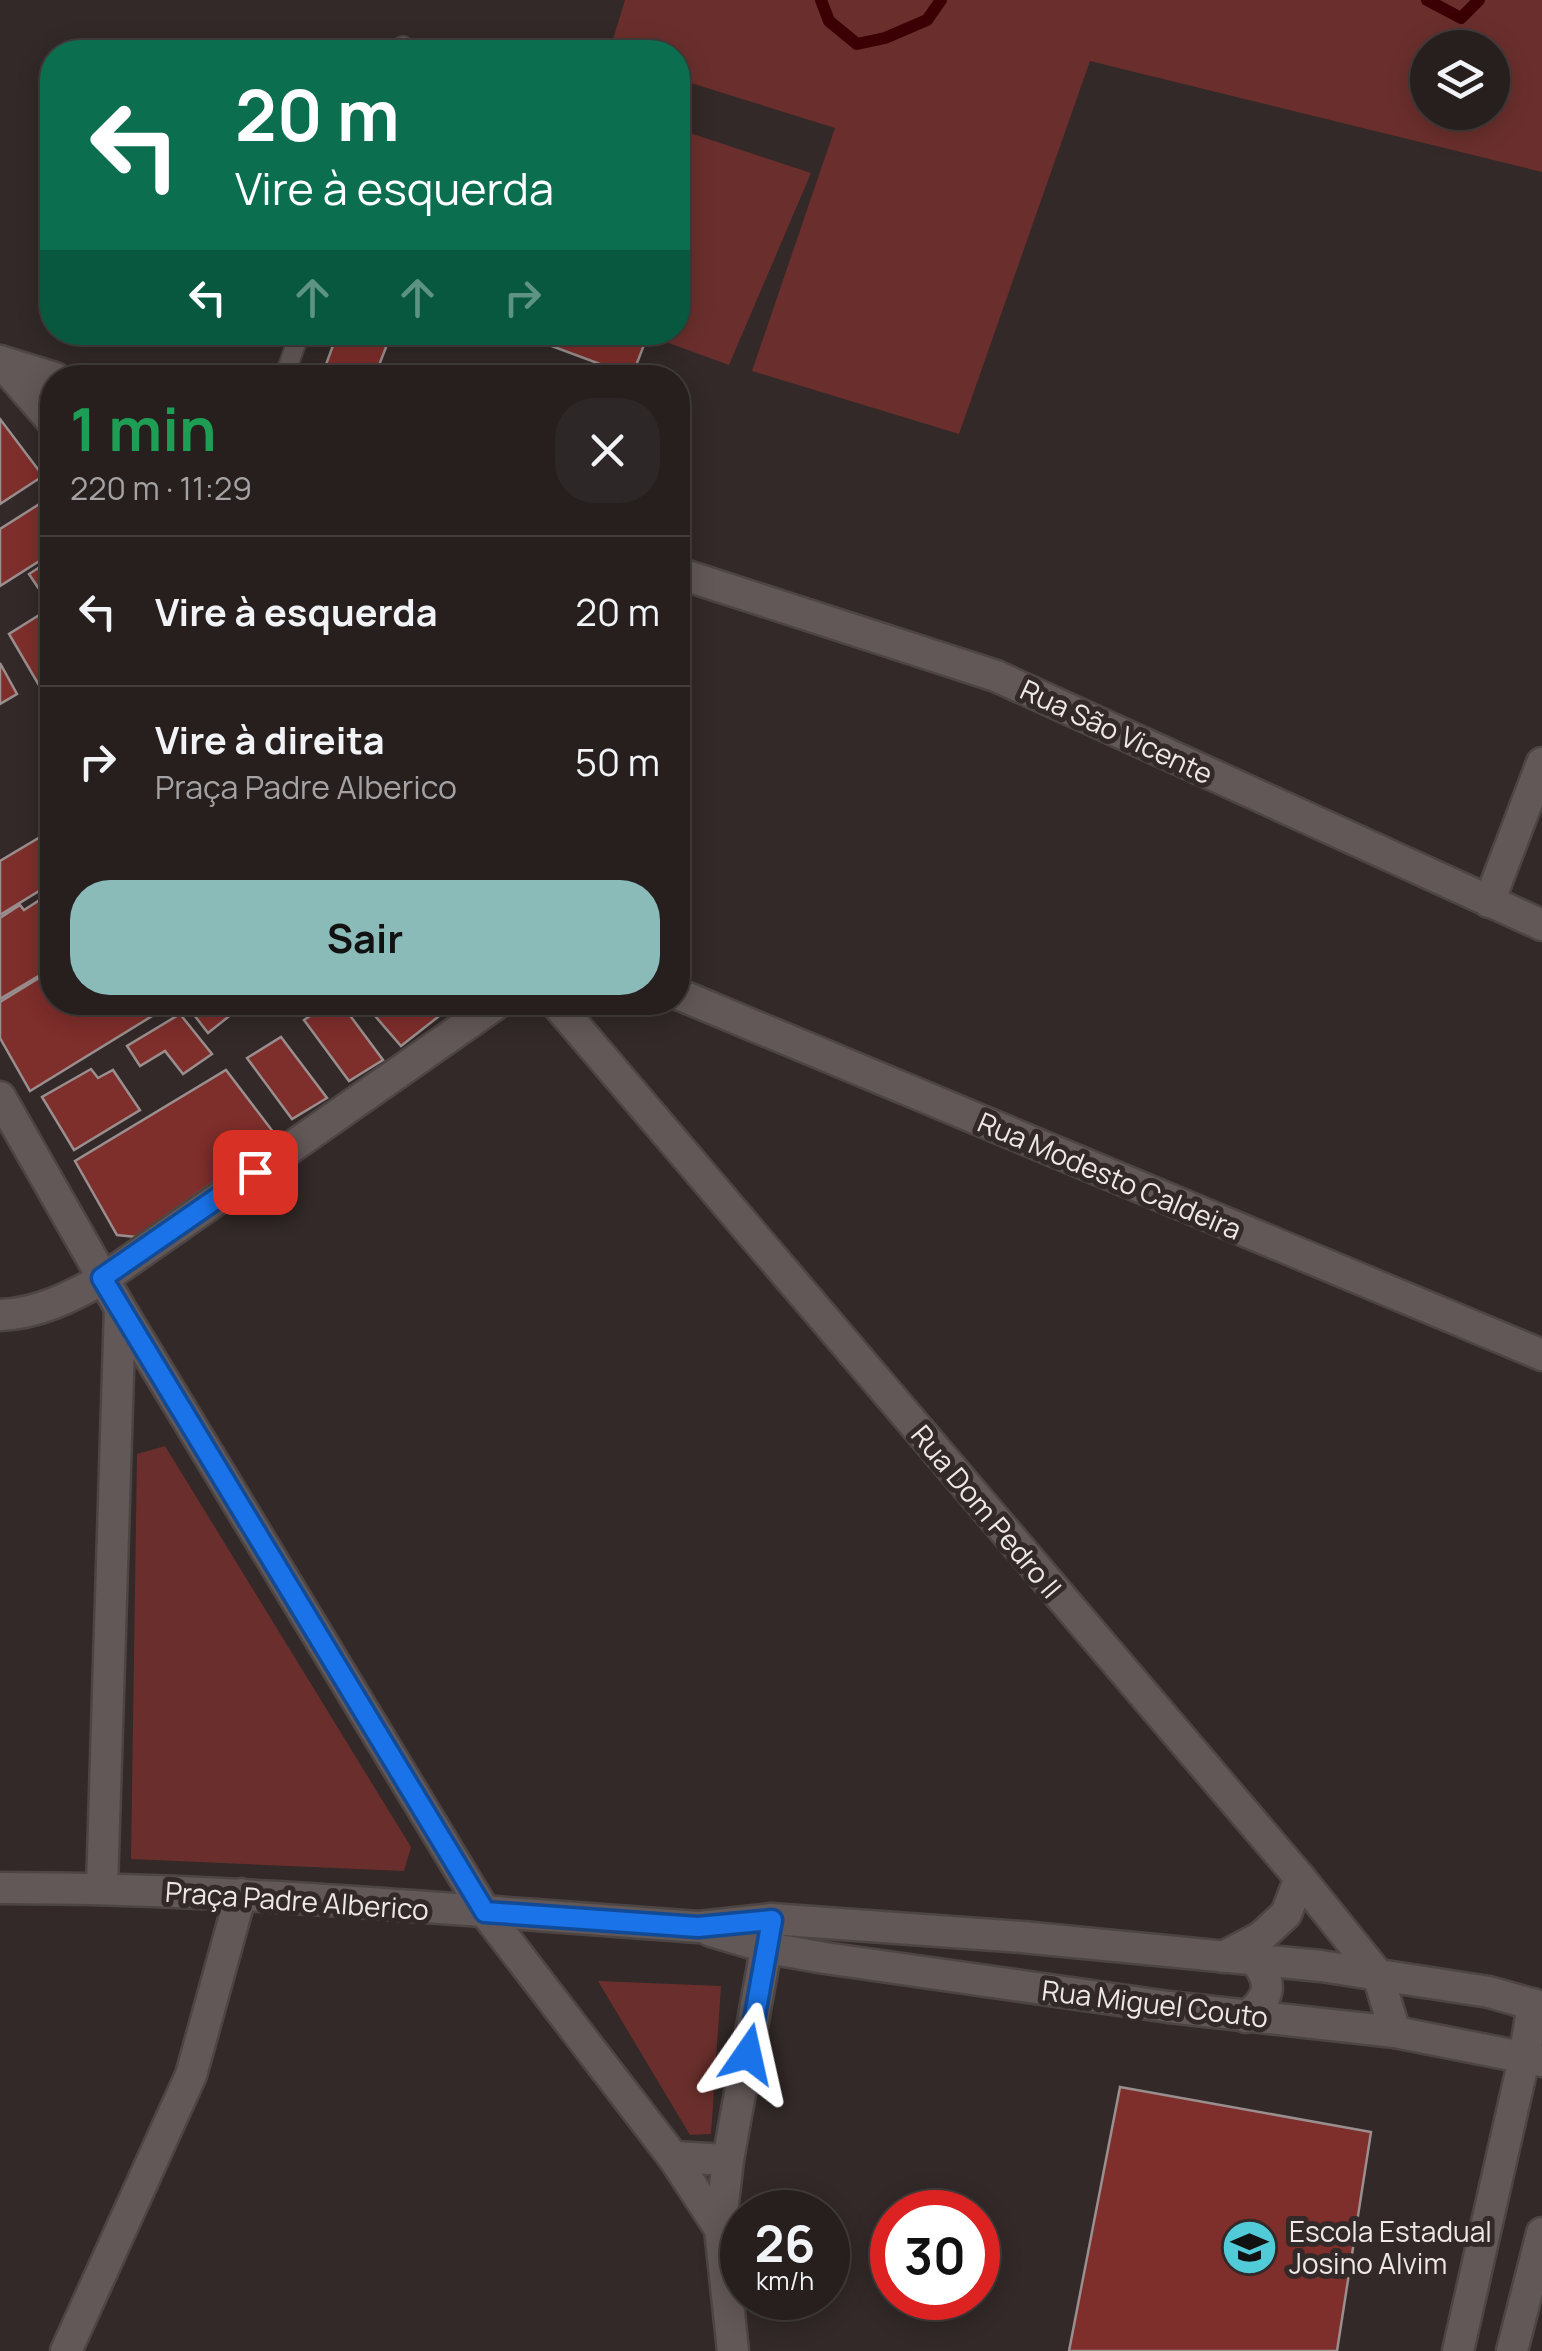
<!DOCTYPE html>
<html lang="pt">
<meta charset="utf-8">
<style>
:root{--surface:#261f1e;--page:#2e2727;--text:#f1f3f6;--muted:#a4a2a4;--line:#423d3c;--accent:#8bbbb9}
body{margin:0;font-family:Manrope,sans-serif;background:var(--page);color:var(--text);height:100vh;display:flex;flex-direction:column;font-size:38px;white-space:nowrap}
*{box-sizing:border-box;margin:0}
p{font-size:32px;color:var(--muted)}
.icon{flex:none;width:55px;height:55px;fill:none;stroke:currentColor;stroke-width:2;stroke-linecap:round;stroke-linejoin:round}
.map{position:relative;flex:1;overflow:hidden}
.sheet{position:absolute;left:40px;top:365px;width:650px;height:650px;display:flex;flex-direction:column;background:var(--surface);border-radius:40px;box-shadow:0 5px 25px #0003,0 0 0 2px var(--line)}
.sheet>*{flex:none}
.top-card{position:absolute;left:40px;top:40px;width:650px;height:305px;border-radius:40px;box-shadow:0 5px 25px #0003,0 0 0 2px var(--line);background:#0b6e4f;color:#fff;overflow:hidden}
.buttons{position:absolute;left:1410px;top:30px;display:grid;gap:20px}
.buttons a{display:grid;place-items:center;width:100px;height:100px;border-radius:50%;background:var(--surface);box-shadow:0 5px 25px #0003,0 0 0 2px var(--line);font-size:50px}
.speed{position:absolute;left:720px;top:2190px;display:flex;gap:20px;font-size:50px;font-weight:700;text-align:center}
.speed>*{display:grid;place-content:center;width:130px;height:130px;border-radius:50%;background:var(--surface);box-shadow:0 5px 25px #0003,0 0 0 2px var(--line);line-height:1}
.speed small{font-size:25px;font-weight:400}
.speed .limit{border:15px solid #d22;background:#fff;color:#111}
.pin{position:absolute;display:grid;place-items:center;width:85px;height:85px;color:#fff;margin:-42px;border-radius:20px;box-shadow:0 5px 15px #0006}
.me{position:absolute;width:110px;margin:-55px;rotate:11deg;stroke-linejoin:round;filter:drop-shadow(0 0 8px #0008)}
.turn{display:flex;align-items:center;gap:35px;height:210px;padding:0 30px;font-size:45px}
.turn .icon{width:130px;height:130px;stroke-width:2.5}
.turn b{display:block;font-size:70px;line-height:85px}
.lanes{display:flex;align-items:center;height:95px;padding:0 30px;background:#0003;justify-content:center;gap:50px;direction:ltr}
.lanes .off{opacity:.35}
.round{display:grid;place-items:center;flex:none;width:105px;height:105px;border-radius:40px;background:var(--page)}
.summary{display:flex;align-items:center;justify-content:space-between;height:170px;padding:0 30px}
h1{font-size:60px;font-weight:700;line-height:75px;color:#1e9e55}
.button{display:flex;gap:20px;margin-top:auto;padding:20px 30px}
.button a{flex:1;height:115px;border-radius:40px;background:var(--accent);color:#111;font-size:40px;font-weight:700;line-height:115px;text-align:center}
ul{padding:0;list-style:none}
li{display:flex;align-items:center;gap:30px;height:150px;padding:0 30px;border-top:2px solid var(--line)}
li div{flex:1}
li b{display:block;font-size:38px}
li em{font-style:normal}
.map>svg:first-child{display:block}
.green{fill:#6a2f2c;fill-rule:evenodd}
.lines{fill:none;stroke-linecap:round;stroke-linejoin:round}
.stream{stroke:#3a0003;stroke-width:12}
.building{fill:#7e2e2b;stroke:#9a8f8e;stroke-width:2.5}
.service-casing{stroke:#4c4544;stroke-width:22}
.minor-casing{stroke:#4c4544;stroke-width:35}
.service{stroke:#625857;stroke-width:18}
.minor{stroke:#625857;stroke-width:30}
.route-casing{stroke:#114b97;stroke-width:25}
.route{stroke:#1a73e8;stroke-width:18}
.labels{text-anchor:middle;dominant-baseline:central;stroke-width:10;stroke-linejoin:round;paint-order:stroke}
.street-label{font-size:28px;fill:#ede8e7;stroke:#322928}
.poi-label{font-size:28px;fill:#ede8e7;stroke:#322928;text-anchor:start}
</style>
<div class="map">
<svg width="1542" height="2351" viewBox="0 0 1542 2351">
<rect width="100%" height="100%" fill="#322928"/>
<g class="green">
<path d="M625,0H1542V172L1090,61L959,434L752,371L835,128L678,79V52H609ZM1428,48H1492V112H1428Z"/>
<path d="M678,129L811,173L729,365L652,337L653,333L678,332Z"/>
<path d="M165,1446L411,1847L404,1871L131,1859L137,1454Z"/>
<path d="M598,1981L721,1986L711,2134L690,2135Z"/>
</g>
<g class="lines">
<g class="stream">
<path d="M821,0L829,21L857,44L885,38L927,20L941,0"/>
<path d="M1427,0L1461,18L1479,0"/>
</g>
</g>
<g class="building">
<path d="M338,332H392L374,378H321Z"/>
<path d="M514,332H649L632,376Z"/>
<path d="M0,419L43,476L0,504Z"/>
<path d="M52,496V553L0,586V529Z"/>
<path d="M52,559V593L45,598L29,574Z"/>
<path d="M52,607V696L47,699L9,634Z"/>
<path d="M0,663L17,694L0,704Z"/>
<path d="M52,830V883L0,915V861Z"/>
<path d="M52,892V968L0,999V918L20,905L24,910Z"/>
<path d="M52,970V1002H175L30,1091L0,1038V1002Z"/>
<path d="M194,1002H247L208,1033L188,1007Z"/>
<path d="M331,1002H340L383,1060L349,1081L304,1020Z"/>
<path d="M363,1002H457L401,1046Z"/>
<path d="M180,1014L212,1054L183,1074L165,1051L140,1066L127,1046Z"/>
<path d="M281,1037L327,1098L292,1119L247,1058Z"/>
<path d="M91,1069L98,1078L113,1070L140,1110L74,1150L42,1097Z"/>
<path d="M226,1070L277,1137L136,1237L117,1235L75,1161Z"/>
<path d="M1120,2087L1371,2132L1337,2351H1069Z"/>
</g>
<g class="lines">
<defs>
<g id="service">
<path d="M400,52L403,46"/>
<path d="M284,378L300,332"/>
</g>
<g id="minor">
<path d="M0,361L52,421"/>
<path d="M0,361L55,378"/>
<path d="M678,573L996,676L1542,925"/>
<path d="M1489,902L1542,763"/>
<path d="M678,994L1542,1355"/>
<path d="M555,1002L1300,1878L1378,1975L1395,2032"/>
<path d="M0,1097L120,1308L485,1912L673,2157L728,2160"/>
<path d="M0,1315C37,1314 71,1297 103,1279L499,1002"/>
<path d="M0,1888C233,1888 466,1911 699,1927L771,1919L1022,1937L1321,1966L1489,1992L1542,2007"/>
<path d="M102,1888L120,1308"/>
<path d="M711,1931L768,1948L825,1958L1169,2007L1395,2032L1542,2061"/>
<path d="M1223,1957L1261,1937L1286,1914L1300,1878"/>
<path d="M1246,2017C1269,1999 1274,1985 1256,1961"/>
<path d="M673,2157L720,2229"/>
<path d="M66,2351L191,2075L241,1894"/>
<path d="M733,2351L720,2229L728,2160L770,1927"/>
<path d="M1458,2351L1524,2059L1533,2004"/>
<path d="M1512,2351L1542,2233"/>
</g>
</defs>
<use href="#service" class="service-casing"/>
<use href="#minor" class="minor-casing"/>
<use href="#service" class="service"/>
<use href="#minor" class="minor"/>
</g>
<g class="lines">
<defs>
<path id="route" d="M255,1172L102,1278L485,1912L698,1927L772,1920L748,2054"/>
</defs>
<use href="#route" class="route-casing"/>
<use href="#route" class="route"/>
</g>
<defs>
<symbol id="school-disc" viewBox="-11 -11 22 22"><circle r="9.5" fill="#52cbd9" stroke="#322928"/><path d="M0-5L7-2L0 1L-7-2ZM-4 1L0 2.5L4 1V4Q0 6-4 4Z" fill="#111"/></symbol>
</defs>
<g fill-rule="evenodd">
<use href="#school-disc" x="1218" y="2216" width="63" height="63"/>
</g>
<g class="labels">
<g class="street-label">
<text transform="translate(1117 731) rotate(25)">Rua São Vicente</text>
<text transform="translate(1110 1175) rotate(23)">Rua Modesto Caldeira</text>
<text transform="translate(987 1511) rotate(50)">Rua Dom Pedro II</text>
<text transform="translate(297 1900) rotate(4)">Praça Padre Alberico</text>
<text transform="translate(1155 2003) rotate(7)">Rua Miguel Couto</text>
</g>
<g class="poi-label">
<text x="1289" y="2231">Escola Estadual<tspan x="1289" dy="32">Josino Alvim</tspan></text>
</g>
</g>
</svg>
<div class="buttons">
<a><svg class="icon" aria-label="layers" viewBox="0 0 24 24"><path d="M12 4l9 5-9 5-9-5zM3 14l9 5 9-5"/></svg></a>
</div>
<div class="speed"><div>26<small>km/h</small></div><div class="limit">30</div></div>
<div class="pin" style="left:255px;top:1172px;background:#d93025"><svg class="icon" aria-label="arrive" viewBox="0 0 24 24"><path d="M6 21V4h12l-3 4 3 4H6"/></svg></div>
<svg class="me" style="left:748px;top:2054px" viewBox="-20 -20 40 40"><path d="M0-17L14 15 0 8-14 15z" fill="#1a73e8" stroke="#fff" stroke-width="4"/></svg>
<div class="top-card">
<div class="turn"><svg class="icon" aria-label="left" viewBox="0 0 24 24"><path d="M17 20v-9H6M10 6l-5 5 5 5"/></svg><div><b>20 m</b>Vire à esquerda</div></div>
<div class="lanes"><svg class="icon" aria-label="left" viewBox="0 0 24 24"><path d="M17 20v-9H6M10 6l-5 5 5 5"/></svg><svg class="icon off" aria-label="ahead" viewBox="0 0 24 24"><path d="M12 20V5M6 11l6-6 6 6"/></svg><svg class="icon off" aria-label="ahead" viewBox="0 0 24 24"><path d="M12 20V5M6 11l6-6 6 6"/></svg><svg class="icon off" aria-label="right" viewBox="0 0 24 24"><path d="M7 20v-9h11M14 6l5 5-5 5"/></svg></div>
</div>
<section class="sheet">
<div class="summary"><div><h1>1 min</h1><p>220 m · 11:29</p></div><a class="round"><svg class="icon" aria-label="close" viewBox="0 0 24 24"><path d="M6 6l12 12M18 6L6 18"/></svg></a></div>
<ul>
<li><svg class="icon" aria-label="left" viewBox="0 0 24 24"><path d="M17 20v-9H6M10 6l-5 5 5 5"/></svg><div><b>Vire à esquerda</b></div><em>20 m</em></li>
<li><svg class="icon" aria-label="right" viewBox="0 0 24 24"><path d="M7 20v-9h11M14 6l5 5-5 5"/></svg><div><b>Vire à direita</b><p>Praça Padre Alberico</p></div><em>50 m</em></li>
</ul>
<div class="button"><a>Sair</a></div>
</section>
</div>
